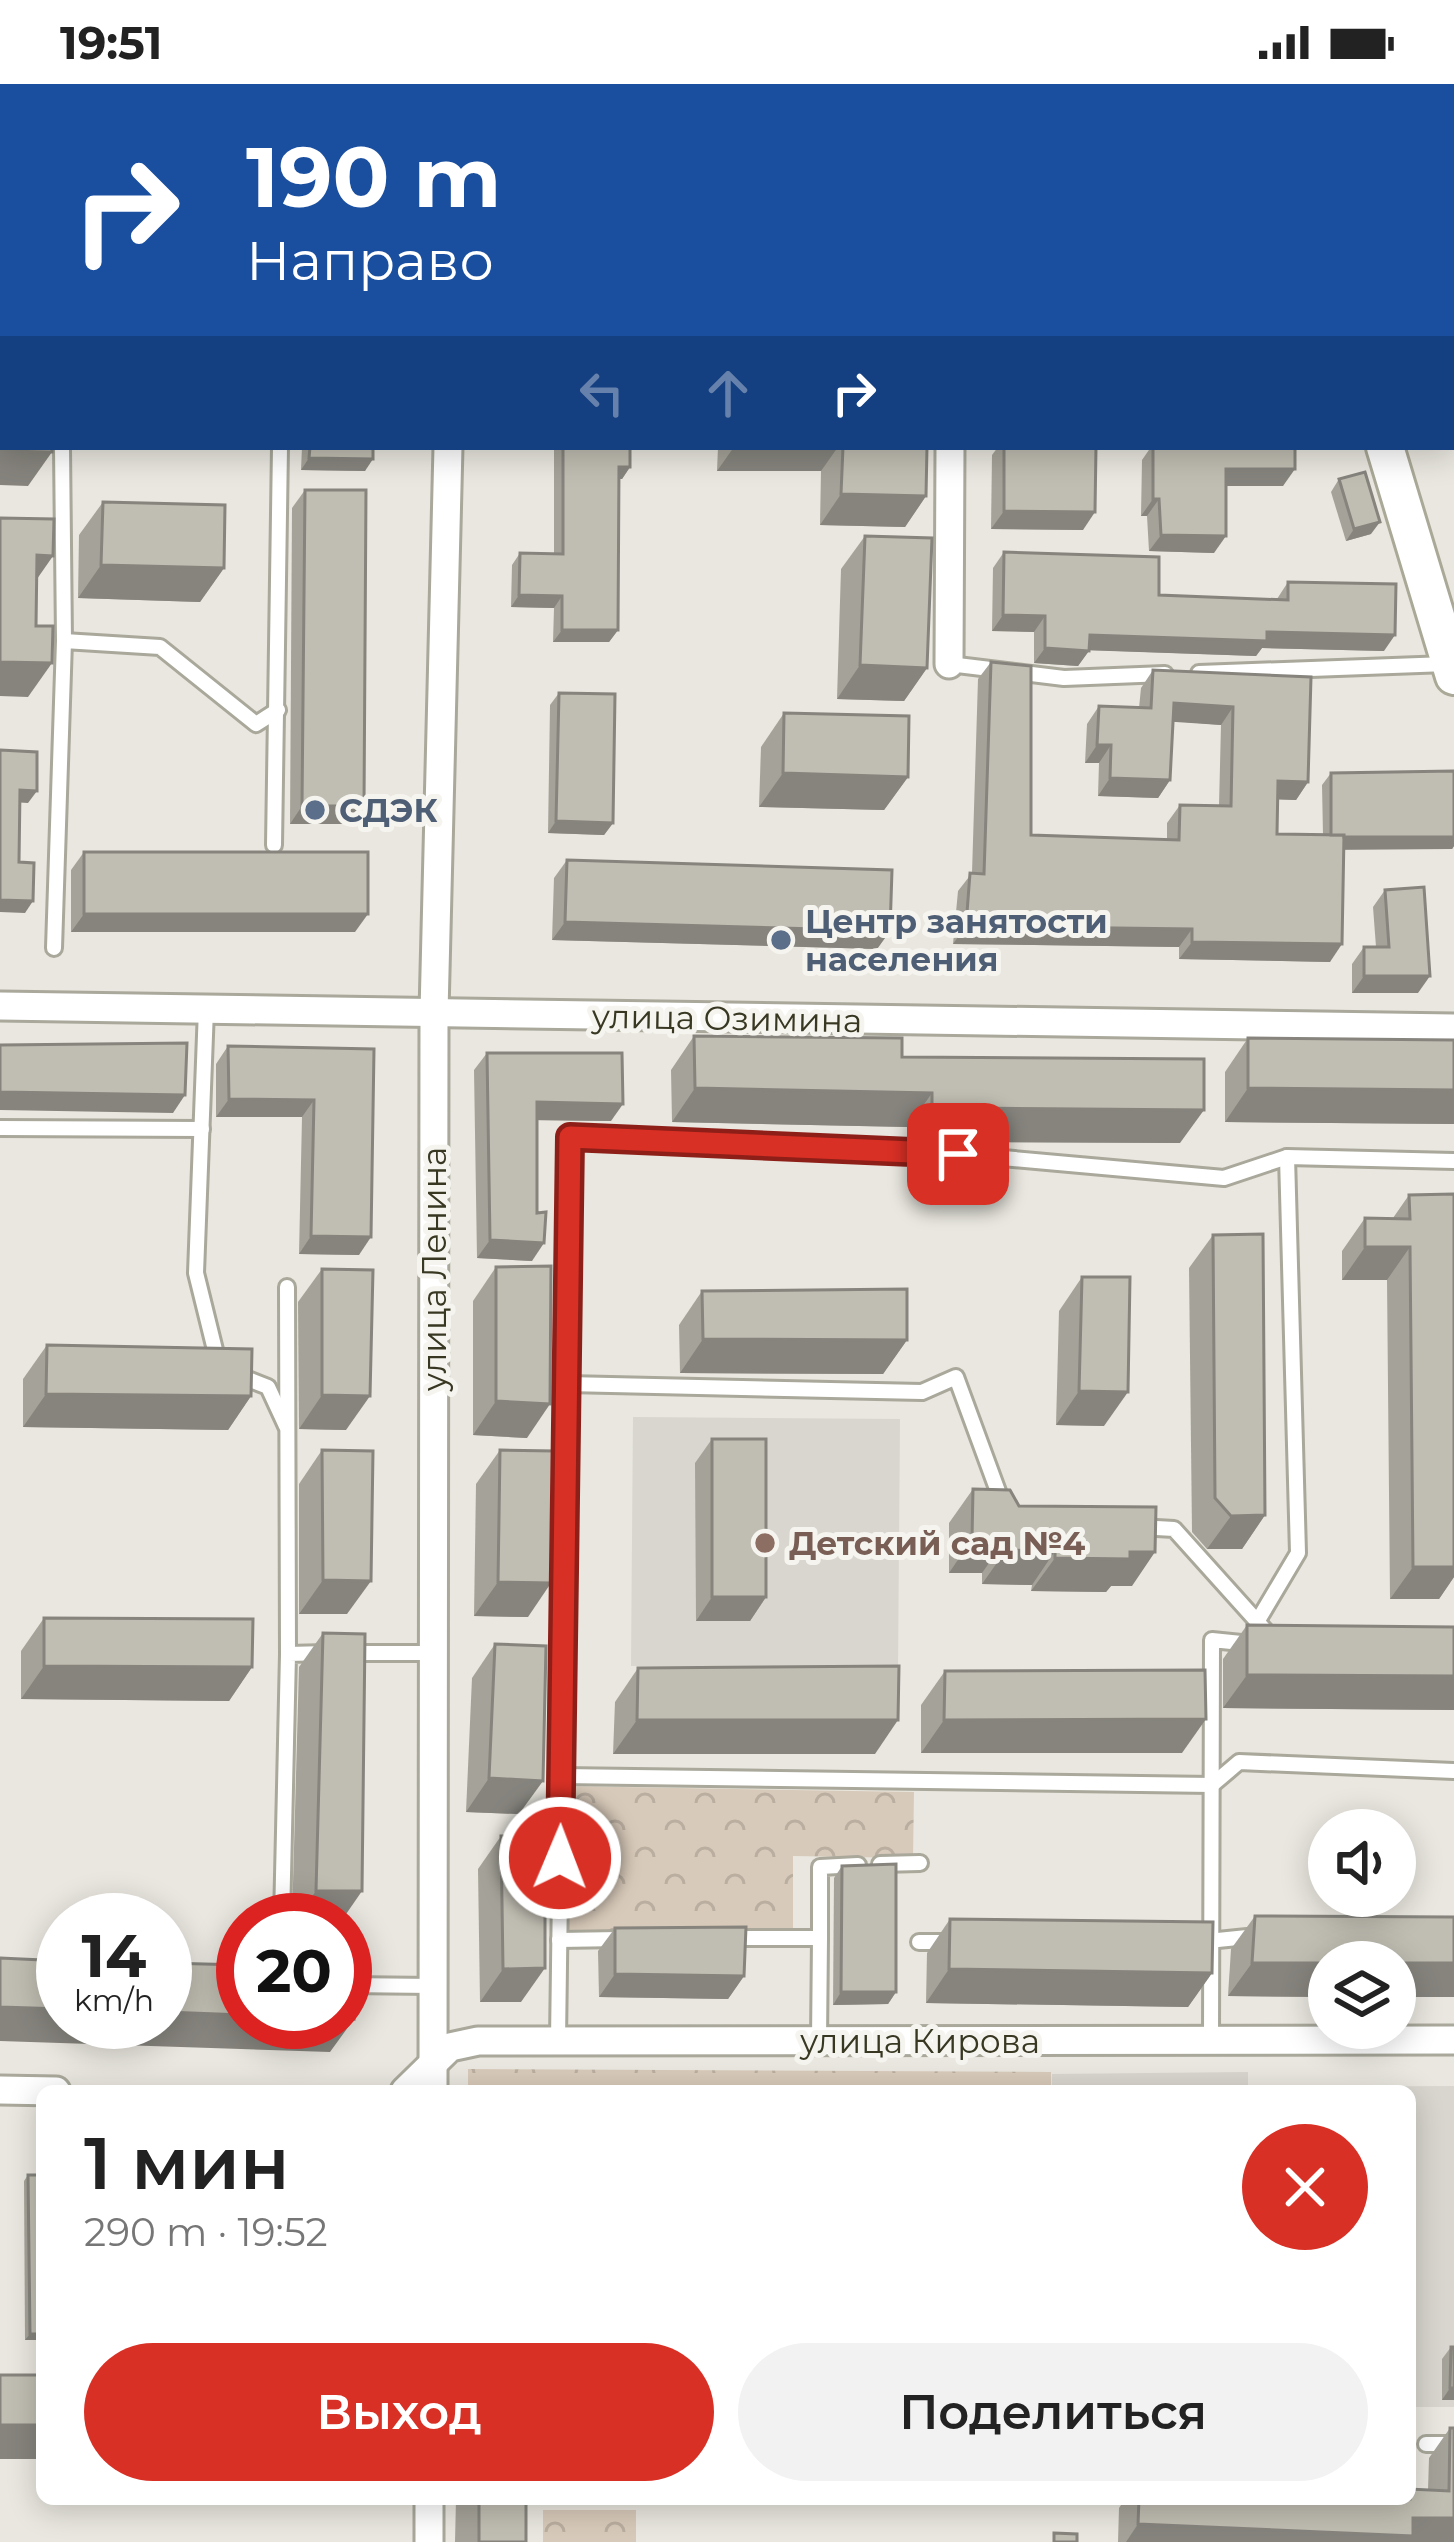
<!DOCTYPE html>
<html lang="ru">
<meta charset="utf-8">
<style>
:root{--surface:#fff;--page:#f2f2f2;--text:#222;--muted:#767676;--accent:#d93025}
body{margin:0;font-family:Montserrat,sans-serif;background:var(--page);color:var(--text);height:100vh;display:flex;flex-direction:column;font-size:45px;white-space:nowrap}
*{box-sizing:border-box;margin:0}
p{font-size:39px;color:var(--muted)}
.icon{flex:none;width:66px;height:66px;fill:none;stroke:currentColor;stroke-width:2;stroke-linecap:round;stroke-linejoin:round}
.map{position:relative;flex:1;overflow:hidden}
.panel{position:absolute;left:36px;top:2001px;width:1380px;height:420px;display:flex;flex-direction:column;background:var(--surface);border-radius:18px;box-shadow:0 6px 30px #0003}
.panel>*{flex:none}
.top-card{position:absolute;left:0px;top:0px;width:1455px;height:366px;box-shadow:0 6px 30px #0003;background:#1a4fa0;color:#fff;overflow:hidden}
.tools{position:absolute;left:1308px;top:1725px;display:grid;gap:24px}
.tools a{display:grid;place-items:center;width:108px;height:108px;border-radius:50%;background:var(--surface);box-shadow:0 6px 30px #0003;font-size:60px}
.speed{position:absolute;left:36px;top:1809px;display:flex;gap:24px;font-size:60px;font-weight:700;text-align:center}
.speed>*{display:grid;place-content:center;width:156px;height:156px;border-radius:50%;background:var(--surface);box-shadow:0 6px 30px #0003;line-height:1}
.speed small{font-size:30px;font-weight:400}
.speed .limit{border:18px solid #d22;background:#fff;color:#111}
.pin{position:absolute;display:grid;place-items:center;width:102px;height:102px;color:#fff;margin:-51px;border-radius:24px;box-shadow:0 6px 18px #0006}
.me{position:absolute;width:132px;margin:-66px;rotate:1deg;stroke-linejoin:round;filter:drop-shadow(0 0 9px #0008)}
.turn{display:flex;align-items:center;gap:42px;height:252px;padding:0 48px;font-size:54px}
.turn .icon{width:156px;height:156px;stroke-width:2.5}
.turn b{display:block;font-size:84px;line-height:102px}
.lanes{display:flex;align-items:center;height:114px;padding:0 48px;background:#0003;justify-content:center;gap:60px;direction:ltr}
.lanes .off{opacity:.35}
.round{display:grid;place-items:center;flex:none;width:126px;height:126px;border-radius:63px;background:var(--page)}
.overview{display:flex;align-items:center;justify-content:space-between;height:204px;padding:0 48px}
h1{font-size:72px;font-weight:600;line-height:90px}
.primary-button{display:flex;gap:24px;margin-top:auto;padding:24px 48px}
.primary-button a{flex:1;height:138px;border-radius:72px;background:var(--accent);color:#fff;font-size:48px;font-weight:600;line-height:138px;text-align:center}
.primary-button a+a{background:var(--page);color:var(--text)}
.status{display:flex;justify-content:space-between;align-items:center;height:84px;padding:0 60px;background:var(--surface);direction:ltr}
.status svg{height:33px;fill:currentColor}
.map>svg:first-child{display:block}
.built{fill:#d8d6ce}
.forest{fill:url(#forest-crowns)}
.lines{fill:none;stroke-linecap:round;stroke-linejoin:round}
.lane-casing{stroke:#a9a89b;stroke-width:20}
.street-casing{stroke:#a9a89b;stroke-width:33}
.secondary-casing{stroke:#aaa997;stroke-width:42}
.lane{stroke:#fff;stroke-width:14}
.street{stroke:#fff;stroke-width:27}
.secondary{stroke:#fff;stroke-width:36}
.wall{fill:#a5a399}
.shaded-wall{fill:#86847d}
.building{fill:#c0bdb2;stroke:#86847d;stroke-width:3}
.route-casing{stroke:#8d1f18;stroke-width:30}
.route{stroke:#d93025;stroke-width:21}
.service-dot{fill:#5c6f8a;stroke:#f6f4ef;stroke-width:4.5}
.education-dot{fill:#8d6e63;stroke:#f6f4ef;stroke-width:4.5}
.labels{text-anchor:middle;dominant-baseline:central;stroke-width:10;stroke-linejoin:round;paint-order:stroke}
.service-label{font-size:33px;font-weight:bold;fill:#4e5e75;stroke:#f6f4ef;text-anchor:start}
.street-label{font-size:33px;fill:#373722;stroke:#f6f4ef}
.education-label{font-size:33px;font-weight:bold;fill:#785e54;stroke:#f6f4ef;text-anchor:start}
</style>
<div class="status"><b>19:51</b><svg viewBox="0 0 49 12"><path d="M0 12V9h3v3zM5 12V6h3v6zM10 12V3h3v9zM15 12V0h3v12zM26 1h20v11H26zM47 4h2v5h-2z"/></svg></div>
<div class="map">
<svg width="1454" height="2458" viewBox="0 0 1454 2458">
<defs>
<pattern id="forest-crowns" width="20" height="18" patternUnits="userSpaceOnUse" patternTransform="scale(3)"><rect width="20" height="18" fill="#d8caba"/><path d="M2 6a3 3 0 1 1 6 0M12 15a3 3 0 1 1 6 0" fill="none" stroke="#baaea0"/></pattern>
</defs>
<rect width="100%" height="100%" fill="#e9e7df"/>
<g class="built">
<path d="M633,1333L900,1335L898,1584L631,1582Z"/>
<path d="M1248,1988V2007H1052V1990Z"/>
<path d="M1454,2002V2323H1410V2007H1281V2003Z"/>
</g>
<g class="forest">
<path d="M564,1702L914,1708L913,1774L793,1772V1847H562Z"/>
<path d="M468,1985L1051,1988V2007H468Z"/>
<rect x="543" y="2426" width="93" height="32"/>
</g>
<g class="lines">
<defs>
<g id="lane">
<path d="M834,0V3"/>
<path d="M63,3V0"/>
<path d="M287,3V0"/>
<path d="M0,197H3"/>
<path d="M62,363L64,557"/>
<path d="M949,580L1064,594L1165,590"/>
<path d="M1199,589L1447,580"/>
<path d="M274,761L280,363"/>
<path d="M54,864L64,557L160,563L256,640L278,626"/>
<path d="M206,925L196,1189L218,1278"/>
<path d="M0,1044L202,1045"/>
<path d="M287,1203L288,1570"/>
<path d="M235,1290L268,1303L286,1342"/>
<path d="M567,1300L922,1308L956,1293L1003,1421"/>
<path d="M1139,1443L1174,1445L1272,1554"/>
<path d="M1257,1538L1298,1469L1287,1073"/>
<path d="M349,1569H434"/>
<path d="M561,1692L1212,1701L1239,1678L1454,1687"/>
<path d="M880,1780L920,1779"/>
<path d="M282,1836L288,1570L327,1569"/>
<path d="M732,1854H820L819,1957"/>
<path d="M820,1854V1783L858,1781"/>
<path d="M559,1856L620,1855"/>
<path d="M1208,1857L1257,1852"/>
<path d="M919,1858H951"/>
<path d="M345,1901L433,1902"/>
<path d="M558,1957L570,1053L914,1066L1224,1094L1287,1073L1454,1077"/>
<path d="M1211,1957L1212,1556L1251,1560"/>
<path d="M1426,2360H1454"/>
</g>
<g id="street">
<path d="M457,3V0"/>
<path d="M949,580L950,363"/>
<path d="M0,922L1454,944"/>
<path d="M0,2006L56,2007"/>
<path d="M405,2007L450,1963L478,1957L1454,1956"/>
<path d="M433,2007L434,928L448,363"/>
<path d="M429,2458V2415"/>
</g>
<g id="secondary">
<path d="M1276,0L1277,3"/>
<path d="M1385,363L1454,592"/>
</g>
</defs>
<use href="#lane" class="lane-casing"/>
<use href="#street" class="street-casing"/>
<use href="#secondary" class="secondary-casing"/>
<use href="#lane" class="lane"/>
<use href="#street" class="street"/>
<use href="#secondary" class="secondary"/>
</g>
<g class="wall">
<path d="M302,363H373L365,387L301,386Z"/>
<path d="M554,363H630V383L622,395H619L618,546L609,558H553L554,524L511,523L512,481L520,469L554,470Z"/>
<path d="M718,363H927L926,412L905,443L820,441L821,387H717Z"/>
<path d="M998,363H1096L1083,446L991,445L992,371Z"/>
<path d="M1151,363H1295L1283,402H1226L1214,469L1149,467L1147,432H1141L1142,376Z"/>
<path d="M1339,395L1371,450L1346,457L1331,408Z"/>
<path d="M305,406L351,740H290L292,424Z"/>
<path d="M103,418L224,484L200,518L78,514L79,451Z"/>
<path d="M865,452L927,584L904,617L837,615L841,485Z"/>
<path d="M1004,468L1159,511L1277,515L1288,498L1384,567L1262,564L1256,572L1089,566L1078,582L1034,579V548L992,547L993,484Z"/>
<path d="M991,578L1031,751L1167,756V739L1180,721L1219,722L1221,641L1173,637L1170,696L1158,714L1098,712L1099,679H1085L1087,640L1099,622L1139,624L1141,604L1153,586L1311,593L1308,698L1296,716L1278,715L1277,750L1323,751L1322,701L1331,689L1454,687V762L1452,765H1344L1330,878L1179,875V863L953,860L958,807L972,789L978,595Z"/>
<path d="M559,609L613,739L604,751L548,749L550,621Z"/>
<path d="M784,629L908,693L884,726L759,723L761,663Z"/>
<path d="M84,768L355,848H71V786Z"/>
<path d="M567,776L890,847L877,865L552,856L554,794Z"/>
<path d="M1385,806L1418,909H1352V880L1364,863H1376L1373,823Z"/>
<path d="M694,952L902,973L1180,1059L948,1058L908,1055V1043L672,1038L671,986Z"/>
<path d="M1248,954L1454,956V1040L1225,1038V988Z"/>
<path d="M228,962L374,965L359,1171L299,1170L302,1033H216V980Z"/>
<path d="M487,969L611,1037L537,1036V1129L532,1177L477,1174L474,986Z"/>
<path d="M1454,1110V1493L1439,1515H1390L1387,1196H1342V1167L1365,1134H1393L1409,1111Z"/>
<path d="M1213,1151L1265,1431L1242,1465H1207L1192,1448L1189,1184Z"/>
<path d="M496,1183L527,1354L473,1351V1217Z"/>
<path d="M322,1185L346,1346L299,1345L298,1218Z"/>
<path d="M1082,1193L1104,1342L1056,1341L1059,1227Z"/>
<path d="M702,1207L907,1256L883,1290L680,1289L679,1241Z"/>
<path d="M47,1261L251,1312L228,1346L23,1343V1295Z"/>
<path d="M712,1355L766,1513L750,1537H696L695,1379Z"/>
<path d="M322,1366L347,1530H299V1400Z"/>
<path d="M500,1366L528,1533L474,1532L476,1400Z"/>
<path d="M973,1405L1019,1422L1132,1502H1111L1106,1508L1031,1507L1032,1501L982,1500V1489H949V1439Z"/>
<path d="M44,1534L252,1583L229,1617L21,1615V1567Z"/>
<path d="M1247,1541L1454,1543V1626L1223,1624V1575Z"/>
<path d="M323,1549L342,1836H292L299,1583Z"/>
<path d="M495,1560L519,1730L466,1728L472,1594Z"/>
<path d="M638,1584L875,1670H613L615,1618Z"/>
<path d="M945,1587L1182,1669H921V1621Z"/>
<path d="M501,1752L521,1918H480L478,1785Z"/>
<path d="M842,1782L896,1908L888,1920L833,1921L834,1794Z"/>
<path d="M1255,1832L1329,1878V1913L1228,1912L1231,1865Z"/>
<path d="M950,1835L1212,1889L1188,1923L926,1919L927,1869Z"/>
<path d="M615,1844L744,1892L728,1915L599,1913L598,1867Z"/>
<path d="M28,2091H42V2256H25L24,2097Z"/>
<path d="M1451,2263H1454V2316H1442V2275Z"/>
<path d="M1450,2344L1454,2458H1118L1119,2424L1125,2415H1410L1428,2406L1429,2374Z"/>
<path d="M456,2415H526V2458H455Z"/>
</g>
<g class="shaded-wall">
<rect x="0" y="101" width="3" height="34"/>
<path d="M734,363H838L821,387H717Z"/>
<path d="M0,367L52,368L28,402L0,401Z"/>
<path d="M309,374L373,375L365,387L301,386Z"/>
<path d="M619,383H630L622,395H611Z"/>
<path d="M1226,385H1295L1283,402H1214Z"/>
<path d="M841,410L926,412L905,443L820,441Z"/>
<path d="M1153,415H1159L1147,432H1141Z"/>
<path d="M1004,427L1095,428L1083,446L991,445Z"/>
<path d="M1380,438L1371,450L1346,457L1354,445Z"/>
<path d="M1161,451L1226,452L1214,469L1149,467Z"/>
<path d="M37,471L53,472L30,505Z"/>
<path d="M101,481L224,484L200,518L78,514Z"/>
<path d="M519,511L562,512L554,524L511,523Z"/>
<path d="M1003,531L1045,532L1034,548L992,547Z"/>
<path d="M562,546H618L609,558H553Z"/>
<path d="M1267,548L1395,551L1384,567L1262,564L1256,572L1081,566L1089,567L1078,582L1034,579L1045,564L1090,551Z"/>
<path d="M0,578L52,579L28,613L0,612Z"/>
<path d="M860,581L927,584L904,617L837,615Z"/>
<path d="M1174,619L1233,623L1221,641L1161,637Z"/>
<path d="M1097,661H1111L1099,679H1085Z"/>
<path d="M783,689L908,693L884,726L759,723Z"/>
<path d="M1110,694L1170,696L1158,714L1098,712Z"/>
<path d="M1278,697L1308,698L1296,716L1265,715Z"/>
<path d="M20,706L37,707L28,719L12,718Z"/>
<path d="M302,722H364L351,740H290Z"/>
<path d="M556,737L613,739L604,751L548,749Z"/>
<path d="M1331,753H1454V762L1452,765L1323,766Z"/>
<path d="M0,816L33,817L25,829L0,828Z"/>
<path d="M84,830H368L355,848H71Z"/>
<path d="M565,838L890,847L877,865L552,856Z"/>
<path d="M966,842L1192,845L1179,863L953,860Z"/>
<path d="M1192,858L1342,860L1330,878L1179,875Z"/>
<path d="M1364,892H1430L1418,909H1352Z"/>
<path d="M695,1004L932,1009L908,1043L672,1038Z"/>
<path d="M1248,1004L1454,1006V1040L1225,1038Z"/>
<path d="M0,1008L185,1011L173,1029L0,1026Z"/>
<path d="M229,1015L314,1016L302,1033H216Z"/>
<path d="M537,1018L623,1020L611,1037L524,1036Z"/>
<path d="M932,1021L1204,1026L1180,1059L948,1058L908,1055Z"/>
<path d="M311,1152L371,1153L359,1171L299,1170Z"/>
<path d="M490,1156L544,1159L532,1177L477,1174Z"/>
<path d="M1365,1163H1410L1387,1196H1342Z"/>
<path d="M703,1255L907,1256L883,1290L680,1289Z"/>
<path d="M1079,1307L1128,1308L1104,1342L1056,1341Z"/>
<path d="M46,1310L251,1312L228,1346L23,1343Z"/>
<path d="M322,1311L370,1312L346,1346L299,1345Z"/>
<path d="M496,1317L550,1320L527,1354L473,1351Z"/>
<path d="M1265,1431L1242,1465H1207L1231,1432Z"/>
<path d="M972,1455H1006L982,1489H949Z"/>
<path d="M1006,1466L1055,1467L1032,1501L982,1500Z"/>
<path d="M1130,1468H1155L1132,1502H1111L1106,1508L1031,1507L1055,1474Z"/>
<path d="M1413,1483H1454V1493L1439,1515H1390Z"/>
<path d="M323,1496L371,1497L347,1530H299Z"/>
<path d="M498,1498L551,1499L528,1533L474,1532Z"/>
<path d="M712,1513H766L750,1537H696Z"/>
<path d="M44,1582L252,1583L229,1617L21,1615Z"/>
<path d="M1247,1591L1454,1592V1626L1223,1624Z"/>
<path d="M1206,1635L1182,1669H921L944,1636Z"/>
<path d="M637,1636H898L875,1670H613Z"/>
<path d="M489,1694L543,1697L519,1730L466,1728Z"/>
<path d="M316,1807H362L342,1836H295Z"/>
<path d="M1252,1879H1329V1913L1228,1912Z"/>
<rect x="1395" y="1879" width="59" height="34"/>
<path d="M545,1884L521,1918H480L503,1885Z"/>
<path d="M949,1885L1212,1889L1188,1923L926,1919Z"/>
<path d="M615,1890L744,1892L728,1915L599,1913Z"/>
<path d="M841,1908H896L888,1920L833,1921Z"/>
<path d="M0,1923L63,1925V1938H165V1928L243,1931V1938H345V1934L354,1935L330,1968L0,1957Z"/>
<path d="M30,2250H42V2256H25Z"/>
<path d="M1450,2304H1454V2316H1442Z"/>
<rect x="0" y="2341" width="42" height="34"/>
<path d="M1413,2434H1454V2458H1126L1138,2440Z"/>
</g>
<g class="building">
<path d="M0,0H44V3H3V101H0Z"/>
<rect x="570" y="0" width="38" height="3"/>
<rect x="695" y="0" width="129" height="3"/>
<path d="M1358,0H1454V2L1358,3Z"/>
<path d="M319,1L375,2V3H319Z"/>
<path d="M1454,51V187L1452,188V52Z"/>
<path d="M0,223H3V363H52V368L0,367Z"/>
<path d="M310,363H373V375L309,374Z"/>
<path d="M563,363H630V383H619L618,546H562V512L519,511L520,469L563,470Z"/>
<path d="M843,363H927L926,412L841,410Z"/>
<path d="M1004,363H1096L1095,428L1004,427Z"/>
<path d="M1153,363H1295V385H1226V452L1161,451L1159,415H1153Z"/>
<path d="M1365,388L1380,438L1354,445L1339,395Z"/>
<path d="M305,406H366L364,722H302Z"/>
<path d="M103,418L225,421L224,484L101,481Z"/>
<path d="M0,434L54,435L53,472L37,471L36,542H53L52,579L0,578Z"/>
<path d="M865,452L932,454L927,584L860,581Z"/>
<path d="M1004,468L1159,473V511L1288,516V498L1396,500L1395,551L1267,548V557L1090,551L1089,567L1045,564V532L1003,531Z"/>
<path d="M991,578L1031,582V751L1179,756L1180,721L1231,722L1233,623L1174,619L1170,696L1110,694L1111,661H1097L1099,622L1151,624L1153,586L1311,593L1308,698L1278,697L1277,750L1344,751L1342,860L1192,858V845L966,842L970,789L984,790Z"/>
<path d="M559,609L615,610L613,739L556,737Z"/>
<path d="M784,629L909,632L908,693L783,689Z"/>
<path d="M0,666L37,668V707L20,706L19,778L34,779L33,817L0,816Z"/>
<path d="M1454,687V753H1344V751H1331V689Z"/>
<rect x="84" y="768" width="284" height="62"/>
<path d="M567,776L892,786L890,847L565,838Z"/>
<path d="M1424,803L1430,892H1364V863H1389L1385,806Z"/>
<path d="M694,952L902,954V973L1204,975V1026L971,1024L932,1021V1009L695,1004Z"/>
<path d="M1248,954L1454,956V1006L1248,1004Z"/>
<path d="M187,959L185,1011L0,1008V961Z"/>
<path d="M228,962L374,965L371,1153L311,1152L314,1016L229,1015Z"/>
<path d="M487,969H622L623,1020L537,1018V1129L546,1128L544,1159L490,1156Z"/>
<path d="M1454,1110V1483H1413L1410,1163H1365V1134L1410,1135L1409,1111Z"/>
<path d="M1263,1150L1265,1431L1231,1432L1215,1414L1213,1151Z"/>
<path d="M551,1182L550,1320L496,1317V1183Z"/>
<path d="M322,1185L373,1186L370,1312L322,1311Z"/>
<path d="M1082,1193H1130L1128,1308L1079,1307Z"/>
<path d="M907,1205V1256L703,1255L702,1207Z"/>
<path d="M47,1261L252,1265L251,1312L46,1310Z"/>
<rect x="712" y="1355" width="54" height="158"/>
<path d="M322,1366L373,1367L371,1497L323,1496Z"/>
<path d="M500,1366L554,1367L551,1499L498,1498Z"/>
<path d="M973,1405L1010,1406L1019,1422L1156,1423L1155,1468H1130V1475L1055,1474V1467L1006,1466V1455H972Z"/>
<path d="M44,1534L253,1535L252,1583L44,1582Z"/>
<path d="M1247,1541L1454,1543V1592L1247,1591Z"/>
<path d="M323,1549L365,1550L362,1807H316Z"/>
<path d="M495,1560L546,1562L543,1697L489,1694Z"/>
<path d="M899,1582L898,1636H637L638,1584Z"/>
<path d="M1205,1586L1206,1635L944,1636L945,1587Z"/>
<path d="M501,1752H545V1884L503,1885Z"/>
<path d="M896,1780V1908H841L842,1782Z"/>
<path d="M1255,1832L1454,1833V1879H1252Z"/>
<path d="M950,1835L1213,1838L1212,1889L949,1885Z"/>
<path d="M746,1843L744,1892L615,1890V1844Z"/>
<path d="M0,1874L63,1877V1925L0,1923Z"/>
<path d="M165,1879L243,1881V1931L165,1928Z"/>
<path d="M345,1883H355L354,1935L345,1934Z"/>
<path d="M28,2091H42V2250H30Z"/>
<path d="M1451,2263H1454V2304H1450Z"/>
<rect x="0" y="2291" width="42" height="50"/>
<path d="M1450,2344H1454V2434H1413V2452L1138,2440L1139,2415H1410V2405L1449,2407Z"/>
<rect x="479" y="2415" width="47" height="43"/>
<path d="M1054,2449L1077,2450V2458H1054Z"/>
</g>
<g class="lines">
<defs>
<path id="route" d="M560,1774L570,1053L958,1070"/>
</defs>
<use href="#route" class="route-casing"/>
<use href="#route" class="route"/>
</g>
<g class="service-dot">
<circle cx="315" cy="726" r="12"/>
<circle cx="781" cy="856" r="12"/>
</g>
<circle class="education-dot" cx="765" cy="1459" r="12"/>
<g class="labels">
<g class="service-label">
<text x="339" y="726">СДЭК</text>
<text x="805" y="837">Центр занятости<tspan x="805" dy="38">населения</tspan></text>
</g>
<g class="street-label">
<text transform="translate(727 934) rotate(1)">улица Озимина</text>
<text transform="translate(434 1185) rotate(-90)">улица Ленина</text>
<text x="920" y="1957">улица Кирова</text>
</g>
<g class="education-label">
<text x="789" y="1459">Детский сад №4</text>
</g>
</g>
</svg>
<div class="tools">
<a><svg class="icon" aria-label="sound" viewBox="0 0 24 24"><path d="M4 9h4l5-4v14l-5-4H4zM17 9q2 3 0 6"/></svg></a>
<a><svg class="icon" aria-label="layers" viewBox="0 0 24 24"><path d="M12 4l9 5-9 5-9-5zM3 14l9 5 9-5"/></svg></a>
</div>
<div class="speed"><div>14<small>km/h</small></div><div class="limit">20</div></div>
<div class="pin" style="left:958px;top:1070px;background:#d93025"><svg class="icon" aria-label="arrive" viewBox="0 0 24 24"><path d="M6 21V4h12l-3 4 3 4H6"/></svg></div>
<svg class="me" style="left:560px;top:1774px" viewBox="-20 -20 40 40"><circle r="17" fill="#d93025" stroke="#fff" stroke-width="3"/><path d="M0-11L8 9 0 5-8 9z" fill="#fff"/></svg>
<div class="top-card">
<div class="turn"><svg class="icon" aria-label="right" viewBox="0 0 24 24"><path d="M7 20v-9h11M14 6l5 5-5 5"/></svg><div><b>190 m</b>Направо</div></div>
<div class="lanes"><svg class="icon off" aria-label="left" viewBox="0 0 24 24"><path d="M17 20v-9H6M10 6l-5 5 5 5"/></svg><svg class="icon off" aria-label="ahead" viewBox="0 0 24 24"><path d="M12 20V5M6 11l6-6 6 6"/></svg><svg class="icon" aria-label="right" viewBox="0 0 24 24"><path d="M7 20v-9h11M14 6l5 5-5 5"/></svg></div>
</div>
<section class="panel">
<div class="overview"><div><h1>1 мин</h1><p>290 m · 19:52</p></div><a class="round" style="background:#d93025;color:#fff"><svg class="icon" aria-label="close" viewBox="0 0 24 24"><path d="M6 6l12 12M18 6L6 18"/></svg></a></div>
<div class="primary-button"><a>Выход</a><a>Поделиться</a></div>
</section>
</div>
